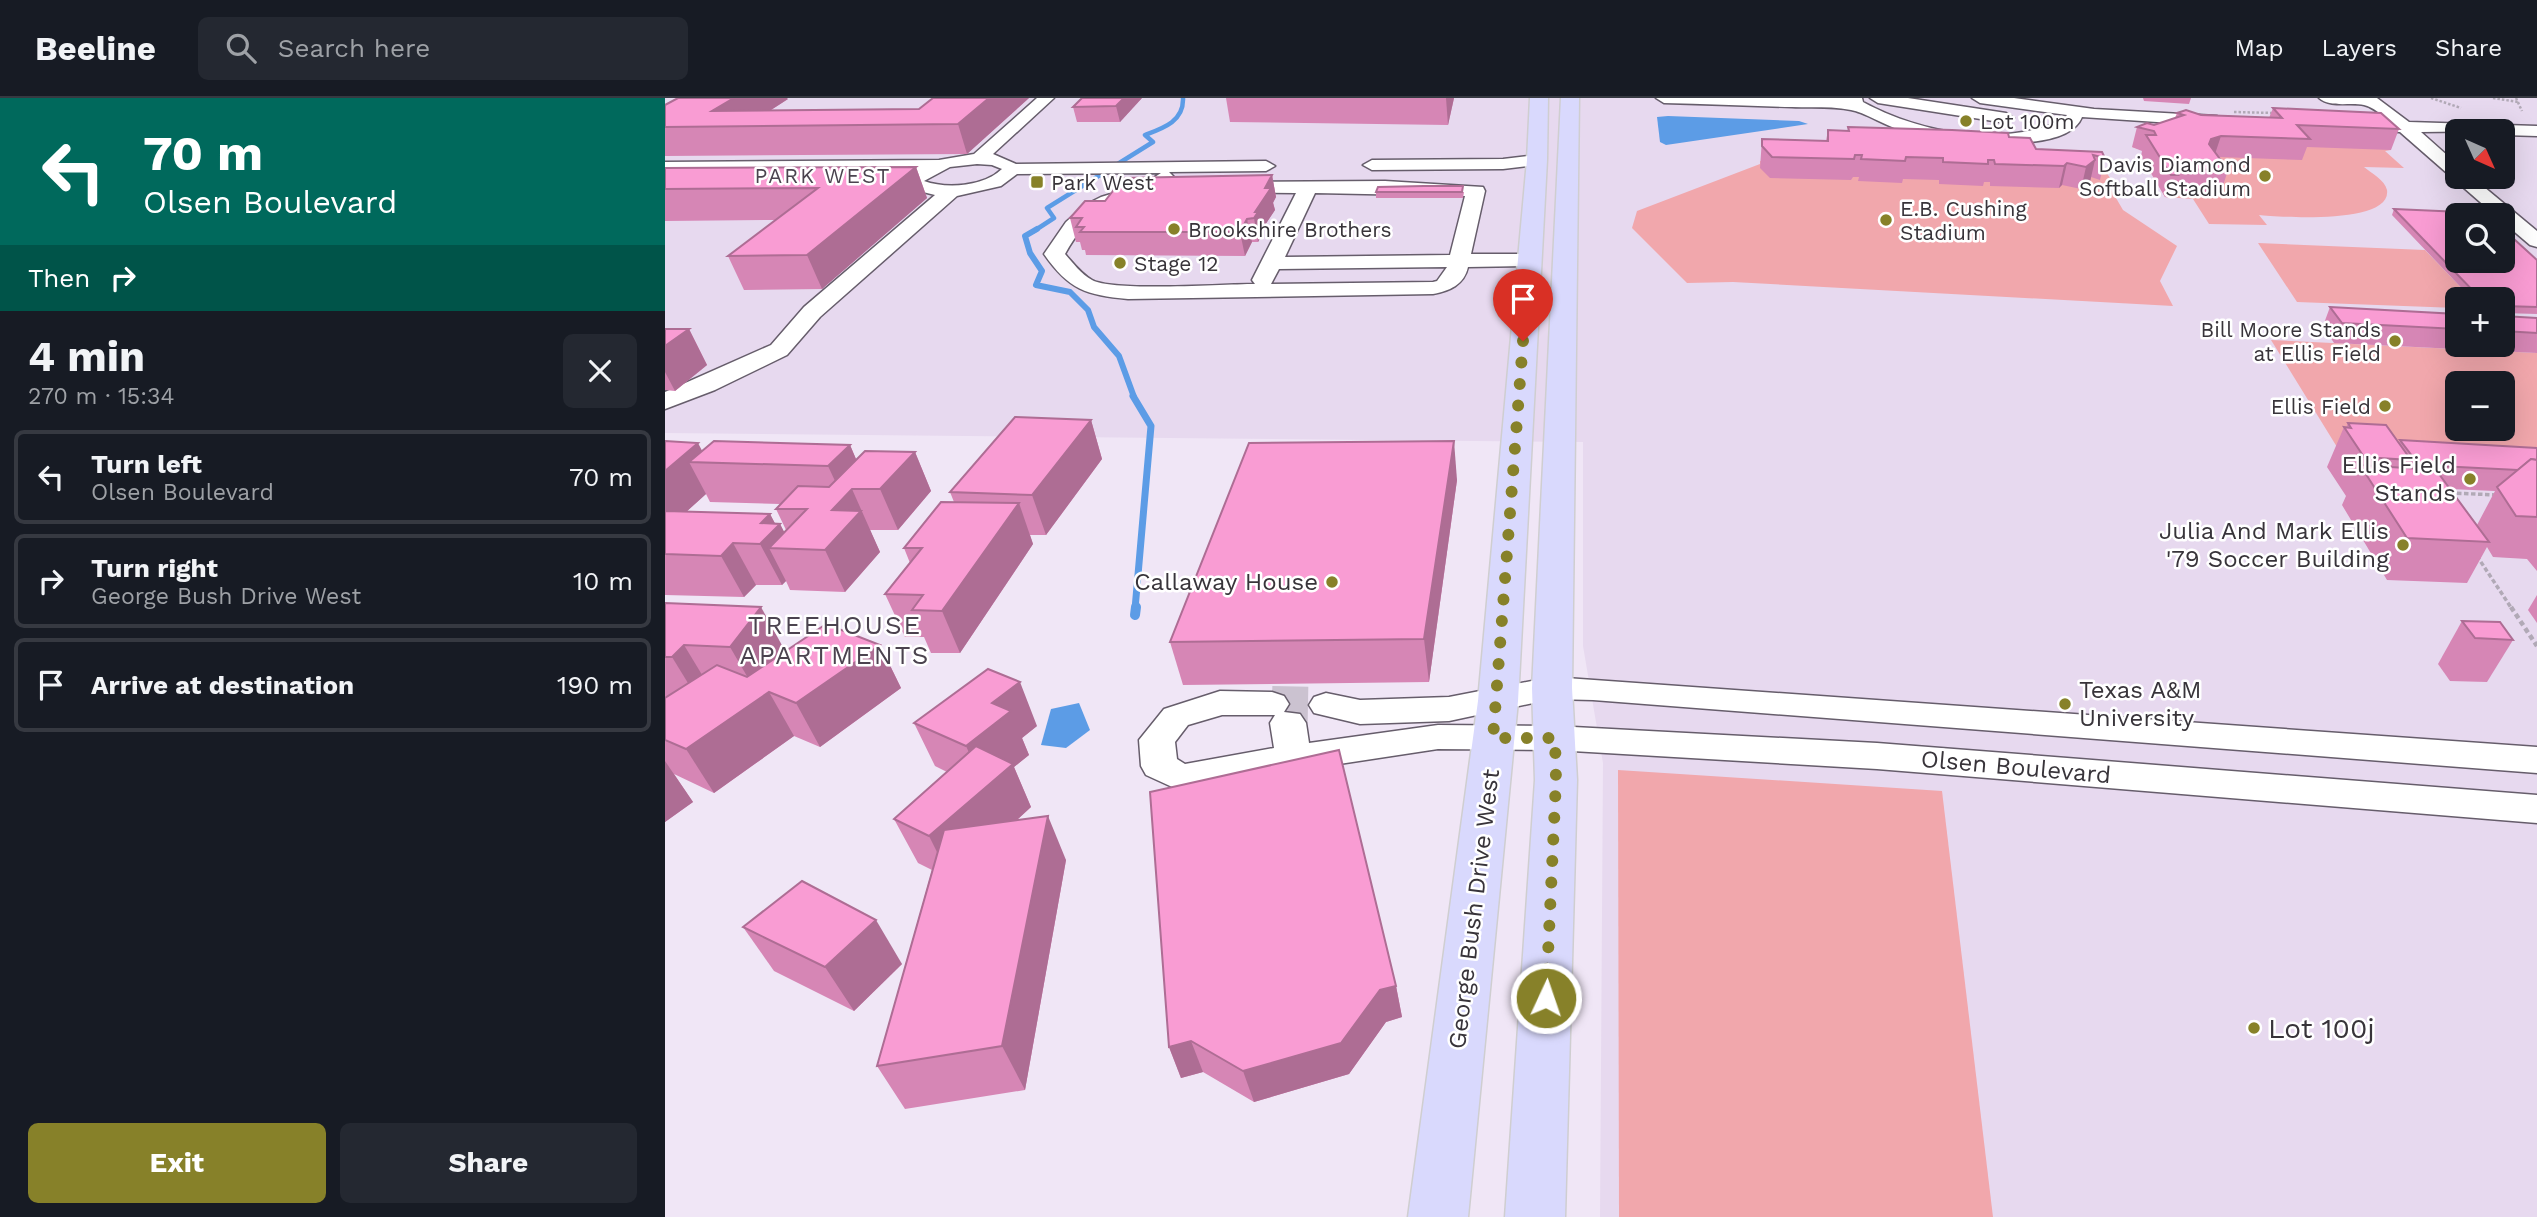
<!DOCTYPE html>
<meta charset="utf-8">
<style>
:root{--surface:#171b24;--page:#242831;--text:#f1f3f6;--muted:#9ea1a6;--line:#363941;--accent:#878129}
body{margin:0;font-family:"Work Sans",sans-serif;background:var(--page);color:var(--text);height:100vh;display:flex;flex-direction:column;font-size:26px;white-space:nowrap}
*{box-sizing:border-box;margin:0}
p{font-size:23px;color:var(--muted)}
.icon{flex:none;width:38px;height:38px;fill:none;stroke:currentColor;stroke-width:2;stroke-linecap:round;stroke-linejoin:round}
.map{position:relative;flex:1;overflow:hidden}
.side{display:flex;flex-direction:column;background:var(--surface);width:665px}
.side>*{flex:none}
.banner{background:#00695c;color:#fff;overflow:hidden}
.needle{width:46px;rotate:135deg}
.fabs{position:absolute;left:1780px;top:21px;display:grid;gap:14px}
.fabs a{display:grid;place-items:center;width:70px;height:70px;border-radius:10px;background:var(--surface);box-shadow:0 7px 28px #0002;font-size:35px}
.pin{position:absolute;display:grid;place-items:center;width:60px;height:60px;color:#fff;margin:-72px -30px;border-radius:50% 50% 50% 0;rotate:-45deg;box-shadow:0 0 7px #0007}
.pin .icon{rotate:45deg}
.me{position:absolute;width:77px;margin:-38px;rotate:3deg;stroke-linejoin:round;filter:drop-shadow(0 0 5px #0008)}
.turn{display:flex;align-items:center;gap:24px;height:147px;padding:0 28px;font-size:32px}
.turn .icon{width:91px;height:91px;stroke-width:2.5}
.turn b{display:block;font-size:49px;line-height:60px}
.then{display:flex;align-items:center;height:66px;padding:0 28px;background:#0003;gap:14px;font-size:26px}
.round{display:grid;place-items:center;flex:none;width:74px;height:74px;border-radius:10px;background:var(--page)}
.head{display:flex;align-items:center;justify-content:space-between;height:119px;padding:0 28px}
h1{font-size:42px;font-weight:700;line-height:52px}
.primary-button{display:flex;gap:14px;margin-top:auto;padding:14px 28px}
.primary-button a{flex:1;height:80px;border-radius:10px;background:var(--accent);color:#fff;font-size:28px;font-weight:700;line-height:80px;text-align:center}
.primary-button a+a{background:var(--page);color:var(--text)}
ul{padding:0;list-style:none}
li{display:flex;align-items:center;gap:21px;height:94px;margin:0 14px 10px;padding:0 14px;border:4px solid var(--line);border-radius:10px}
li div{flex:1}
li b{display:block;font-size:26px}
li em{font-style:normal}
header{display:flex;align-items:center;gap:42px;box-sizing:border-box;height:98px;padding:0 35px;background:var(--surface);border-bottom:2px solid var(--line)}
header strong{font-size:33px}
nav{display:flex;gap:38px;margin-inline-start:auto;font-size:24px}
.search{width:490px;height:63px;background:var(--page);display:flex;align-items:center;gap:18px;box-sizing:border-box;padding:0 24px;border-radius:10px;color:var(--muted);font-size:26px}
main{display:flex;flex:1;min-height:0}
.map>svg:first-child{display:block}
.built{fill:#e7d9ef;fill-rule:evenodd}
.green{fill:#f1a7ac;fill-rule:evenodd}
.water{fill:#5c9ce6}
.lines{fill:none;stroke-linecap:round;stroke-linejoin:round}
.stream-far3{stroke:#5c9ce6;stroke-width:4.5}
.stream-far2{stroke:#5c9ce6;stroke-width:6}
.stream-far1{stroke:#5c9ce6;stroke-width:7}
.stream{stroke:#5c9ce6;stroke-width:10}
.minor-tunnel{stroke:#cbc2d0;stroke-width:36;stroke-dasharray:36 18;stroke-linecap:butt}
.minor-casing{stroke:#665d6b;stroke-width:3}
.major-casing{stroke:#cfced0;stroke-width:3}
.path-far2{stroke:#b1a9b6;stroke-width:2.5;stroke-dasharray:2.5 2;stroke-linecap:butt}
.path-far1{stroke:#b1a9b6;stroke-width:3.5;stroke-dasharray:4.5 2.5;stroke-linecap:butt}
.path{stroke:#b1a9b6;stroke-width:4.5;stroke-dasharray:5 3.5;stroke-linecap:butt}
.minor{fill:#fff;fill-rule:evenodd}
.major{fill:#d9d9fd;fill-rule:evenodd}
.wall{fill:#d686b5;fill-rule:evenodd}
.shaded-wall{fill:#ae6d94}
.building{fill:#f99cd3;stroke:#ae6d94;stroke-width:2}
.route{stroke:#878129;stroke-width:12;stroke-dasharray:0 21.6}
.poi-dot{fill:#878129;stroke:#fff;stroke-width:2.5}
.labels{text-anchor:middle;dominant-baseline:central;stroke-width:5;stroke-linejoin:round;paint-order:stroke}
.far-poi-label{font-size:21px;fill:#38343a;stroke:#fff;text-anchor:start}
.far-neighbourhood-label{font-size:21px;letter-spacing:2px;fill:#4b434f;stroke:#fff}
.poi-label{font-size:24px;fill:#38343a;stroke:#fff;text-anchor:end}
.street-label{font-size:24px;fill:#38343a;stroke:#fff}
.neighbourhood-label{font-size:26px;letter-spacing:2px;fill:#4b434f;stroke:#fff}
.near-poi-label{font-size:28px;fill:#38343a;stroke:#fff;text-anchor:start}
</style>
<header>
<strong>Beeline</strong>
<div class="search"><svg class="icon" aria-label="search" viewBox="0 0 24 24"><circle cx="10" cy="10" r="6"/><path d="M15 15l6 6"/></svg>Search here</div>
<nav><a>Map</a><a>Layers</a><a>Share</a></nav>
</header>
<main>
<section class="side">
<div class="banner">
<div class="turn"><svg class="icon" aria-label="left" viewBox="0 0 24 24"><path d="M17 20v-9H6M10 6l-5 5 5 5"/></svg><div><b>70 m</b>Olsen Boulevard</div></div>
<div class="then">Then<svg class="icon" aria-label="right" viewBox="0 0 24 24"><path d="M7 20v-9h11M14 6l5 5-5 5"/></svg></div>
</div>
<div class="head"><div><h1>4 min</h1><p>270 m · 15:34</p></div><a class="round"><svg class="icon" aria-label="close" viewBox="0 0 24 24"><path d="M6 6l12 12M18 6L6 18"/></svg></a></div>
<ul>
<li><svg class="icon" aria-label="left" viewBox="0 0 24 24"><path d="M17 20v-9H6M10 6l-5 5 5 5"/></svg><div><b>Turn left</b><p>Olsen Boulevard</p></div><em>70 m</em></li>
<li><svg class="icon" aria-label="right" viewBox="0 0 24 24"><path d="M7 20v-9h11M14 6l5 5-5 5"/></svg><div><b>Turn right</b><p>George Bush Drive West</p></div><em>10 m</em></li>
<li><svg class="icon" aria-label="arrive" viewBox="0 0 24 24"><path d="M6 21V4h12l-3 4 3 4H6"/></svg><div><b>Arrive at destination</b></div><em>190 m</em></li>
</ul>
<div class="primary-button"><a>Exit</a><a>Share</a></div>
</section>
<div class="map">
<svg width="1872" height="1119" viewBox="0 0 1872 1119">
<rect width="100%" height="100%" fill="#f0e6f6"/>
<path class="built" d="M0,0H1872V1119H935L938,665L918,548V344L0,335ZM1792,33H1838V79H1792ZM1792,117H1838V163H1792ZM1792,201H1838V247H1792ZM1792,285H1838V331H1792Z"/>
<g class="green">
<path d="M1709,35L1726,52L1720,53L1739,70L1699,69C1706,75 1720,82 1722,92C1727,127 1614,119 1594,117L1602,127L1544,126L1528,101L1500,99L1476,58L1484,59L1483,54L1467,49Z"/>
<path d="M1095,63L1441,74L1450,87L1444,88L1458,112L1512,148L1495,183L1508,208L1068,184L1022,185L967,130L972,113L1095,66Z"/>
<path d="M1593,145L1760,152L1807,201H1792V210L1632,204Z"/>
<path d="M1606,242L1872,255V373L1680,362ZM1792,285H1838V331H1792Z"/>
<path d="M953,672L1277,693L1328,1119H954Z"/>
</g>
<g class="water">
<path d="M1003,18L1134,23L1143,26L1001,47L995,44L992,19Z"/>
<path d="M414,605L425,632L401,650L376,647L386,611Z"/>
</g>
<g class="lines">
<path class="stream-far3" d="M369,133L389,120L382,110L488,44L480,37C499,30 519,23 518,0"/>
<path class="stream-far2" d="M372,131L360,138L365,155L377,173L371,187L405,194L423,212L429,229L454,258L469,299"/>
<path class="stream-far1" d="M468,298L486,328L470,511"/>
<path class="stream" d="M470,517L471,509"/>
<path class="minor-tunnel" d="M607,606L661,607"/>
<defs>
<g id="minor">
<path d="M372,0H389L328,56L351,66L601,63L610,68L601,73L504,74L509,79C492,102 464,99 440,111C422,121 410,138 400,156C408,165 416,176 427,182C449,194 559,186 590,186L587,182L631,95L557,94L555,90L557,86L564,84L720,83L818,89L820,93L806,156H865L872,158L875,162L872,166L865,168L803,169C799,187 784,193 768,196L463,201C421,197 404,192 379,156L401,124L420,107L436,99L479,86L496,75L352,76L336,88L292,98L155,219L122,257L50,292L0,311V294L106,247L139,209L270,97L246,91L240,82L249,72L0,74V64L274,62L309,56ZM312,66L327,67L337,71C318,89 281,91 259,83L285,69ZM650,95L800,98L785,157L620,159ZM782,169L772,183L768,184L606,186L614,171Z"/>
<path d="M991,0H1197L1198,4C1257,36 1338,50 1400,21L1402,17L1315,5L1307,0H1349L1429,11L1552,18L1560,23L1552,28L1417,19C1400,62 1269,41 1235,32C1219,27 1199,14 1186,12C1167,8 1146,10 1127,9C1084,8 1042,6 999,5Z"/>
<path d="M1205,0H1243L1341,15L1349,20L1341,25L1213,5Z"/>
<path d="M1654,0H1712L1744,24L1872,28V38L1838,37V33L1756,34L1792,66V79H1807L1872,133V149L1865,147L1838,124V117H1830L1735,34L1687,32L1679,27L1687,22L1724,23C1717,17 1708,9 1699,7C1685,4 1665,10 1654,0Z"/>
<path d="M872,57L878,58L881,62L878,66L838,71L707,72L698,67L707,62L838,61Z"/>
<path d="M887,579L1872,649V675L928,602L887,601L784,623L695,626L649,615L644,607L649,599L661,595L695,602L784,599Z"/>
<path d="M555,593L607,594L619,598L624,606L619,614L635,616L641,625L644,645L773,627L890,628L1212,645L1872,697V725L1212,671L890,652L773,651L648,670L650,681L644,690L631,694L618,690L612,675L516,693L481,677L476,668L474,642L499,611ZM557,617H610L605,625L609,650L520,666L512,661L510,644L523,627Z"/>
</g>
<g id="major">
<path d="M865,0H883L882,62L853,603L803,1119H743L813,603L862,62Z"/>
<path d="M896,0H914L907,590L912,682L900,1119H840L870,682L867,590Z"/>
</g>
</defs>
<use href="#minor" class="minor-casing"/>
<use href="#major" class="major-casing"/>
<g class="path-far2">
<path d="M1766,0L1796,10"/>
<path d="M1828,0L1853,4"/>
<path d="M1851,0L1857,13"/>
<path d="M1569,14L1609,15"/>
</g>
<g class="path-far1">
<path d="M1785,395L1833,397"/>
<path d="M1812,458L1847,511"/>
</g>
<path class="path" d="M1846,509L1872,548"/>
<use href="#minor" class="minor"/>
<use href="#major" class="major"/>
</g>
<g class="wall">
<path d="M268,0H364L302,56L0,58V7L123,1L106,12L254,11Z"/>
<path d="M477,0L455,24H412L408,9Z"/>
<path d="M561,0H789L783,27L565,24Z"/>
<path d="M1478,0H1526L1524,6L1479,3Z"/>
<path d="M1608,10L1734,31L1726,52L1642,49L1637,62L1554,59L1563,72L1556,94L1508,93L1506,100L1500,99L1476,58L1477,53L1467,49L1472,29L1489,27L1510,20L1512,15L1604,20Z"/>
<path d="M1183,29L1344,39L1371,51L1437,54L1440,60L1435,82L1426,79L1425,84L1416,91L1397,87L1394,90L1325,88V84H1319L1318,88L1274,86V82L1238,81L1237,85L1193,83L1194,79H1188L1186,82L1105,80L1095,70L1097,41L1161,43L1163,32L1183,33Z"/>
<path d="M251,69L262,100L157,191L79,192L63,158L110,122L0,123V70Z"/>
<path d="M607,77L611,99L608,104L610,112L596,133L597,137L593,144H587L580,158L421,157L420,152H417L415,144H411L405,120L440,103Z"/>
<path d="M711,94H799L798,100H711Z"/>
<path d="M1729,111L1872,162V216L1838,215V201H1807L1727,117Z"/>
<path d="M1665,209L1792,216V247H1838V218L1872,220V255L1669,245L1658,228Z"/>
<path d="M0,231H24L42,267L10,293L0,292Z"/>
<path d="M426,322L437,361L381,437H365L368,446L295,555H266L259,539H240L220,496L245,465L239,450L289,404L285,394Z"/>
<path d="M1683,325L1734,345L1735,342L1872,350V473L1862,461L1828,459L1822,449L1802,485L1722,482L1677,407L1681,398L1662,369L1679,329L1681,330ZM1785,391L1830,393L1812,427Z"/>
<path d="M0,343L37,353L185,347L191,361L250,354L266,393L233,432H205L215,454L180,494L125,492L121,483L117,487H91L79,499L0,497ZM41,396L45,404L115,406L111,411L121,432L119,434L115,426H110L105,416L21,414Z"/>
<path d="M792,382L764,584L518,587L505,544Z"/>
<path d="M1872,497V525L1863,512Z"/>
<path d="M0,505L119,551L115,557L215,547L236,590L155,649L129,638L49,695L9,676L28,704L0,724Z"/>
<path d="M1797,523L1848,542L1822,584L1785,583L1773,566Z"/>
<path d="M249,625L372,628L357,640L364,657L349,669L366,709L352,722L401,762L360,992L240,1011L212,968L267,772L253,765L229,721L282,674L270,668Z"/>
<path d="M78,829L237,866L189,913L109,873Z"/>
<path d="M731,888L737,919L721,924L684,976L589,1004L538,974L516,980L504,949Z"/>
</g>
<g class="shaded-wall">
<path d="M69,0H122L123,1L81,28L47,13Z"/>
<path d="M324,0H364L302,56L293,26Z"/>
<path d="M459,0H477L455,24L451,8Z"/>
<path d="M781,0H789L783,27Z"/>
<path d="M1556,38L1549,59L1539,62L1546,41Z"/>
<path d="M1430,62L1425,84L1416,91L1421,69Z"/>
<path d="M1402,65L1397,87L1394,90L1399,68Z"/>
<path d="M251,69L262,100L157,191L142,157Z"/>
<path d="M607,77L611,99L608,105L610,112L596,133L597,137L593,144L589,120L590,114L600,90Z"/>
<path d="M582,121L587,144L580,158L575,134Z"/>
<path d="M24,231L42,267L10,293L0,274V248Z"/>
<path d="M426,322L437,361L381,437L367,397Z"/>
<path d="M789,343L792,382L764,584L759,541Z"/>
<path d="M33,345L43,364H24L41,396L0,433V373Z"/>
<path d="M185,347L202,387L187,391L215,454L180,494L160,452L167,412L178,400L163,368Z"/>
<path d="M250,354L266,393L233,432L215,391Z"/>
<path d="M354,405L368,446L295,555L277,513Z"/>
<path d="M105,416L112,429L115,426L128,451L104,450L121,483L117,487L95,446L96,425Z"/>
<path d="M68,445L91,487L79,499L56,458Z"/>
<path d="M96,509L119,551L90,592L65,549Z"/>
<path d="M19,547L45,590L34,603L7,559Z"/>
<path d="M215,547L236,590L155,649L131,605Z"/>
<path d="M355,584L372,628L357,640L364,657L349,669L366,709L286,782L264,738L320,690L301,648L327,605Z"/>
<path d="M104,594L129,638L49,695L21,651Z"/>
<path d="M0,663L28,704L0,724Z"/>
<path d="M383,718L401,762L360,992L337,948Z"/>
<path d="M211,822L237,866L189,913L160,869Z"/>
<path d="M731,888L737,919L721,924L684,976L589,1004L578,973L715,892Z"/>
<path d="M526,943L538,974L516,980L504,949Z"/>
</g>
<g class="building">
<path d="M13,0H69L47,13L254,11L268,0H324L293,26L0,29V7Z"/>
<path d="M417,0H459L451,8L408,9Z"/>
<path d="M1608,10L1716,15L1734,31L1632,27L1645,41L1556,38L1546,41L1544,46L1563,72L1509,71L1513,77H1506L1481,37H1491L1489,33L1472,29L1482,25L1489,27L1519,17L1512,15L1521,12L1536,17L1617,20Z"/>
<path d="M1183,29L1287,32L1343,35L1344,39L1365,40L1371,51L1437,54L1440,60L1428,57L1430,62L1421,69L1402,65L1399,68L1330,66L1329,62H1323V66L1278,64V60L1241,59L1240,63L1196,61L1197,57H1190L1189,61L1107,59L1097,48V41L1163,43V32L1184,33Z"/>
<path d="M251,69L142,157L63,158L153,90L0,91V70Z"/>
<path d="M607,77L600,90H606L590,114H593L589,120L582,121L575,134H415L419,129H411L417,120H405L420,103H440L458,80Z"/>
<path d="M759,88H798L797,94H711L713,89Z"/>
<path d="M1729,111L1819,115L1821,117H1792V163H1838V131L1872,162V209L1838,208V201H1816Z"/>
<path d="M1665,209L1792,216V231L1677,225Z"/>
<path d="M1838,218L1872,220V235L1838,233Z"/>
<path d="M0,231H24L0,248Z"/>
<path d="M350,319L426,322L367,397L285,394Z"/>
<path d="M1683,325L1721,327L1746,362L1699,359L1679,329L1686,330Z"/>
<path d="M1735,342L1872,350V362L1866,361L1853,372L1754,367Z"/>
<path d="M0,343L33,345L0,373Z"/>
<path d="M49,343L185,347L163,368L24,364Z"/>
<path d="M789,343L759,541L505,544L584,345Z"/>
<path d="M200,353L250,354L215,391H187L167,412L196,413L160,452L104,450L142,411H111L133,388L164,389Z"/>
<path d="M1866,361L1872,362V419L1851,418L1832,389Z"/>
<path d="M1695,367L1771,372L1824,444L1742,440Z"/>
<path d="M276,404L354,405L277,513L247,512L258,497L220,496L257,450H239Z"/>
<path d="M0,413L105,416L96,425L115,426L95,446L68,445L56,458L0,456Z"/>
<path d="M0,505L96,509L65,549L19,547L7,559H0Z"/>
<path d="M1797,523L1835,524L1848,542L1810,540Z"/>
<path d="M161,526L215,547L131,605L104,594L21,651L0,642V600L52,567L82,579Z"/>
<path d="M323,571L355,584L327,605L346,613L301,648L249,625Z"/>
<path d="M311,648L348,666L264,738L229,721Z"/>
<path d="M674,652L731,888L715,892L676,945L578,973L526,943L504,949L485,694Z"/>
<path d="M383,718L337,948L212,968L279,732Z"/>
<path d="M137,783L211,822L160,869L78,829Z"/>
</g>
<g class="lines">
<path class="route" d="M858,243L828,640H890L891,682L881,900"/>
</g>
<g class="poi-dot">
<circle cx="1301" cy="23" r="7"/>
<circle cx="1600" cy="78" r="7"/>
<rect x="365" y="77" width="14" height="14" rx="3.5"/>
<circle cx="1221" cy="122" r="7"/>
<circle cx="509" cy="131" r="7"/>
<circle cx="455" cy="165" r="7"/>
<circle cx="1730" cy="243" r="7"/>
<circle cx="1720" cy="308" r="7"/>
<circle cx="1805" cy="381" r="7"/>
<circle cx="1738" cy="447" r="7"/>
<circle cx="667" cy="484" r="7"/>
<circle cx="1400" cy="606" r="7"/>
<circle cx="1589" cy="930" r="7"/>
</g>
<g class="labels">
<g class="far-poi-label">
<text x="1315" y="23">Lot 100m</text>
<text x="1586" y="66" text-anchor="end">Davis Diamond<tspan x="1586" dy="24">Softball Stadium</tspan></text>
<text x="386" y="84">Park West</text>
<text x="1235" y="110">E.B. Cushing<tspan x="1235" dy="24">Stadium</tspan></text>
<text x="523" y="131">Brookshire Brothers</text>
<text x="469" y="165">Stage 12</text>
<text x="1716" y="231" text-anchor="end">Bill Moore Stands<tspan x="1716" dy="24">at Ellis Field</tspan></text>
<text x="1706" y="308" text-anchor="end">Ellis Field</text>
</g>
<g class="far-neighbourhood-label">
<text x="158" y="77">PARK WEST</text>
</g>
<g class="poi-label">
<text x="1791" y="367">Ellis Field<tspan x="1791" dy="28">Stands</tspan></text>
<text x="1724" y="433">Julia And Mark Ellis<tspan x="1724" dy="28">'79 Soccer Building</tspan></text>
<text x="653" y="484">Callaway House</text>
<text x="1414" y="592" text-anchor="start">Texas A&amp;M<tspan x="1414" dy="28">University</tspan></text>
</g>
<g class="street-label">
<text transform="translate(1351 669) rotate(5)">Olsen Boulevard</text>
<text transform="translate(809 811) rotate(-83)">George Bush Drive West</text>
</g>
<g class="neighbourhood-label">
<text x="170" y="527">TREEHOUSE<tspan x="170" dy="30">APARTMENTS</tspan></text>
</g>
<g class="near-poi-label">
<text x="1603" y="930">Lot 100j</text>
</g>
</g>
</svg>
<div class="fabs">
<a><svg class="needle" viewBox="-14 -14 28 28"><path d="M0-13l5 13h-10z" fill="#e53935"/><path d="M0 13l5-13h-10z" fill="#9ea1a6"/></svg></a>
<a><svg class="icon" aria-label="search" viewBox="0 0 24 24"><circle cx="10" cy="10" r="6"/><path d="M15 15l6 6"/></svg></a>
<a>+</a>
<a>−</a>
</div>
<div class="pin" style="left:858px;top:243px;background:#d93025"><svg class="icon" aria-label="arrive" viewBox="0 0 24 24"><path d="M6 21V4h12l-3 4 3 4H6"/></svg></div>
<svg class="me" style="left:881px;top:900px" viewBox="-20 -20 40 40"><circle r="17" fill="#878129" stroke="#fff" stroke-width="3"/><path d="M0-11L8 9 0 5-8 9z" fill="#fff"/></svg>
</div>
</main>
